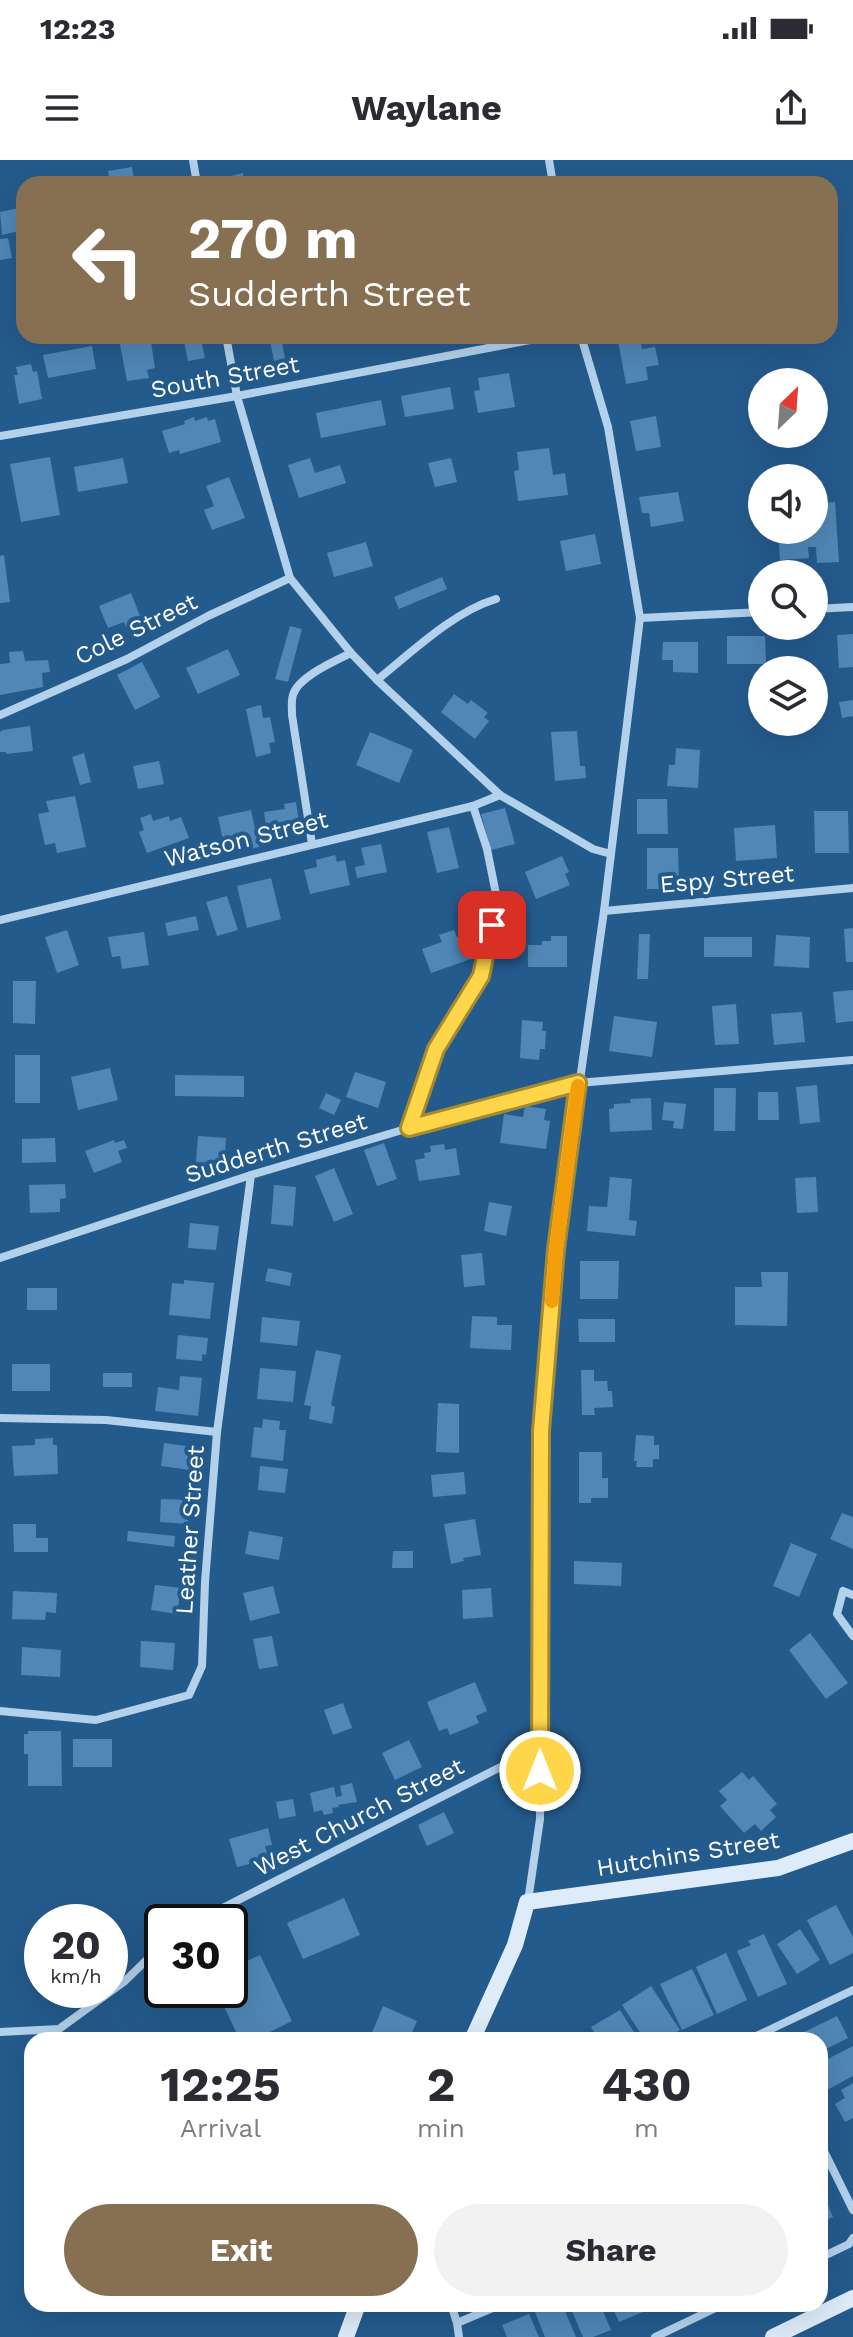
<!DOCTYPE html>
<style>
:root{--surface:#fff;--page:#f2f2f3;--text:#2b2b33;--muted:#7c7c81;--accent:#867051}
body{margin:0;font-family:"Work Sans",sans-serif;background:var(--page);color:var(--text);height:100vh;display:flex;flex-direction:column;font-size:30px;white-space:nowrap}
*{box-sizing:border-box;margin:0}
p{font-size:26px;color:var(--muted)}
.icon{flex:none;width:44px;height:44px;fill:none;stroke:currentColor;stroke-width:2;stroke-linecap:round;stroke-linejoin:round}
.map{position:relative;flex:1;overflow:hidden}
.sheet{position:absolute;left:24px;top:1872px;width:804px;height:280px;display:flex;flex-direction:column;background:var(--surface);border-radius:24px;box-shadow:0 8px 32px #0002}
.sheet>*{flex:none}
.top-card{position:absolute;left:16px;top:16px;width:822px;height:168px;border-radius:24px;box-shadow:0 8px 32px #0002;background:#867051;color:#fff;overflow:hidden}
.needle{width:52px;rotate:25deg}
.fabs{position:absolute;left:748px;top:208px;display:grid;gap:16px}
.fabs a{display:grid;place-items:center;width:80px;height:80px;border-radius:50%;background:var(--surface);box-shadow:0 8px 32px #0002;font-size:40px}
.speed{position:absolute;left:24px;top:1744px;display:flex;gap:16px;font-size:40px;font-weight:700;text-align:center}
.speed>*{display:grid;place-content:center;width:104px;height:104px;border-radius:50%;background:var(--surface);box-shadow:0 8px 32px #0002;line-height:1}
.speed small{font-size:20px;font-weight:400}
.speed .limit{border:4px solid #111;border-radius:12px;background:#fff;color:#111}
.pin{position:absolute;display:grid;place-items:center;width:68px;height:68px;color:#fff;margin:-34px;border-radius:16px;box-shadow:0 4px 12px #0006}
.me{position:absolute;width:88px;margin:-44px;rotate:0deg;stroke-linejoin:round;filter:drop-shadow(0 0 6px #0008)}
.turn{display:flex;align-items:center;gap:28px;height:168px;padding:0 40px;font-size:36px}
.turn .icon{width:104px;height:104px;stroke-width:2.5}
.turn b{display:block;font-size:56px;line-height:68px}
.eta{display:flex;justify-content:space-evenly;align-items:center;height:136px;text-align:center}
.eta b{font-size:48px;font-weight:700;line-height:56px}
.cta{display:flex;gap:16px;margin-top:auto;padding:16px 40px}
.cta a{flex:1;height:92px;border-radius:48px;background:var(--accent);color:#fff;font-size:32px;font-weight:700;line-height:92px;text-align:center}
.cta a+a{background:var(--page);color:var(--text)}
.status{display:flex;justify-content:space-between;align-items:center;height:56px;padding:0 40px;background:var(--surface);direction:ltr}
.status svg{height:22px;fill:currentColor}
header{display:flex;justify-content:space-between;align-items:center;height:104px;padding:0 40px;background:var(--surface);font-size:36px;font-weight:700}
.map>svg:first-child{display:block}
.building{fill:#5087b6}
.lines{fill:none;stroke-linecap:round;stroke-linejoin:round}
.street{stroke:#b3d1eb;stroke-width:8}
.secondary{stroke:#deecf9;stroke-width:16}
.route-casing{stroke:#a68a30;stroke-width:20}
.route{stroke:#ffd54a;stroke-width:14}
.slow{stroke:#f59e0b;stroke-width:14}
.labels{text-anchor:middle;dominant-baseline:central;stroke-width:8;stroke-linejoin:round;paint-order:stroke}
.street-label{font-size:24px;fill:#fff;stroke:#245b8d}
</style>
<div class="status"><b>12:23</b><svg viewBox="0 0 49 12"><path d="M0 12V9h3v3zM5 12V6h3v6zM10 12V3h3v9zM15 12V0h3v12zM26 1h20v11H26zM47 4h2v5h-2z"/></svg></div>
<header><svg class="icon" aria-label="menu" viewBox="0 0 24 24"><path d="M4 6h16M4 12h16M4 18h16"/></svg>Waylane<svg class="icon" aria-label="share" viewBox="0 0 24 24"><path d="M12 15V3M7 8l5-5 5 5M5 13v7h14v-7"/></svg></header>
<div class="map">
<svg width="853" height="2177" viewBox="0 0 853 2177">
<rect width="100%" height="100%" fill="#245b8d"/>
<g class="building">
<path d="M132,7L135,24H110L108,11Z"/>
<path d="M243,13L245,24H217L216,20Z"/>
<path d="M24,47V70L2,75L0,52Z"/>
<path d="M8,78L12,98L0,100V79Z"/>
<path d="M134,176H150L155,208L147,210L149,218L127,221L119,179Z"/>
<path d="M183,176H200L205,198L188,201Z"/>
<path d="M269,176H281L285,199L274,201Z"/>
<path d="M640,177L642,189L655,187L659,205L646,207L648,220L626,224L618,181Z"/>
<path d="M92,186L96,209L48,218L43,195Z"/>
<path d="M31,204L33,212L37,211L42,239L19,244L14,215H18L16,207Z"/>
<path d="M509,213L515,247L478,253L474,231L480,230L478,218Z"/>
<path d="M450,227L454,249L405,257L401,236Z"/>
<path d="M381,240L386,265L321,278L316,253Z"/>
<path d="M656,256L661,287L636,291L630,261Z"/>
<path d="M194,257L195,261L207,257L208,261L215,259L221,282L180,294L179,290L169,293L162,271L185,264L184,261Z"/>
<path d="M549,288L553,315L565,313L568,335L518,341L514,311L519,310L517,292Z"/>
<path d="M50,297L60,355L21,362L10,304Z"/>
<path d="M123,298L128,323L78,332L74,307Z"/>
<path d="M310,298L315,313L340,305L346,323L299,338L288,305Z"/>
<path d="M451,298L457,322L435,327L428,303Z"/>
<path d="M229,317L245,358L212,370L204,350L214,346L206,326Z"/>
<path d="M678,332L684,361L651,367L649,353H642L639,337Z"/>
<path d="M835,342L839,402L817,403L816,387H808L809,398L780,400L778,370H814V344Z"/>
<path d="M595,374L601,404L566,411L560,381Z"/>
<path d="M366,382L373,406L334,417L327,393Z"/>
<path d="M4,395L10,442L0,443V396Z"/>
<path d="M442,417L447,429L399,449L394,437Z"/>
<path d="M131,433L140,456L133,458L136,465L127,469L124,462L108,468L99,446Z"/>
<path d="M290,466L302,469L288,522L275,519Z"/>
<path d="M853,474V507L839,508L837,475Z"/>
<path d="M727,476H765L766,504H727Z"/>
<path d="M663,482H698V513L673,512V500H662Z"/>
<path d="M228,489L240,515L198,534L186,508Z"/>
<path d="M23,491L25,501L48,500L50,512L42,513L43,527L0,535V504L10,503L9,492Z"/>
<path d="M142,502L160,537L135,550L117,515Z"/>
<path d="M454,534L468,544L471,540L488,553L484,557L489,561L475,579L441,552Z"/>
<path d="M853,540V556L842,558L839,542Z"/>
<path d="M261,545L263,558L270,557L275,582L269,583L271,593L256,597L246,549Z"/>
<path d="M30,566L33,591L6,594V592H0V572L3,570Z"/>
<path d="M577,571L580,606H585L586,618L555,621L551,572Z"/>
<path d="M370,572L413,590L399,623L356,605Z"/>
<path d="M676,588L700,590L698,628L667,626L669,605H675Z"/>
<path d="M84,593L91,622L80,625L72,597Z"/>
<path d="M159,601L164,624L138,629L133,606Z"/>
<path d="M75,636L86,687L57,693L55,683L45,685L38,654L49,652L46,641Z"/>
<path d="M637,639H667L668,674H637Z"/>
<path d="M296,642L300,670L267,675L264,652L285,649L284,644Z"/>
<path d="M505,648L515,684L491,690L481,654Z"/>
<path d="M251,650L259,687L226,694L218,657Z"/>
<path d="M814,651H848L849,693H815Z"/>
<path d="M151,654L153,661L169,656L170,661L181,657L189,678L147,693L139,672L144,670L140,658Z"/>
<path d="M775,665L777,698L736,701L734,668Z"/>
<path d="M449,667L459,708L437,713L427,672Z"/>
<path d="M381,684L387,712L357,718L355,707L365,705L361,688Z"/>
<path d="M647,688H678L679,729H647Z"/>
<path d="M335,695L337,702L345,700L350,725L310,734L304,710L317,707L316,700Z"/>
<path d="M562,696L569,712L565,714L570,725L536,739L525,712Z"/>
<path d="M271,718L281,759L247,768L237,726Z"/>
<path d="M227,736L238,770L217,776L206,742Z"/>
<path d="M196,756L199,770L168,776L165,763Z"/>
<path d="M853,768V802H846L844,769Z"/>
<path d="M67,770L79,805L57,813L45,777Z"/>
<path d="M454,770L457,777L465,774L474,798L431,813L422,789L442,782L439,775Z"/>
<path d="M144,772L149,805L122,809L120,796L112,797L108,777Z"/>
<path d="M639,774H650L648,819H637Z"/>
<path d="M776,775L810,777L809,808L774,806Z"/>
<path d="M551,776H567V807H528V785H542V781H551Z"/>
<rect x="704" y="777" width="48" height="20"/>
<path d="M13,821H36L35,864L13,863Z"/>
<path d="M853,830V861L836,863L833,832Z"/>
<path d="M736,844L739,884L715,885L712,846Z"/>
<path d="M802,852L805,882L774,885L771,854Z"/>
<path d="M614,856L657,862L652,897L609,891Z"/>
<path d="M522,860L543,862L542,871H546L545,889H540L539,900L520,898Z"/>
<rect x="15" y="895" width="25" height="48"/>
<path d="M110,908L118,940L78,950L71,917Z"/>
<path d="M355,912L386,922L378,948L346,937Z"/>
<path d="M175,915L244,916V937L175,936Z"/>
<path d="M817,925L820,962L800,964L796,927Z"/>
<path d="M714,928H736L735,971H714Z"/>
<path d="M758,932H778L779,960H758Z"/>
<path d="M326,933L341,940L334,955L319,948Z"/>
<path d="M651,938L652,970L610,972L609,949L614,948V944L631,943L630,939Z"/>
<path d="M664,942L686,944L683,969L673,968L674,961L662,960Z"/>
<path d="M525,946L546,949L544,960L550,961L546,989L500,983L504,954L523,957Z"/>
<path d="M198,976L226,978L224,1005L196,1002Z"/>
<path d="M55,978L56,1002L22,1003V979Z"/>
<path d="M114,980L115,983L124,980L127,988L118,991L122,1002L94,1013L85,991Z"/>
<path d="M384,983L397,1019L377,1026L364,990Z"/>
<path d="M444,984L445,990L456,988L460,1015L419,1021L415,1000L425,998L424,993L431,992L430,986Z"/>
<path d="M334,1008L353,1054L334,1062L315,1016Z"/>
<path d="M610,1017L632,1019L629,1060L637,1061L635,1076L587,1071L589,1046L607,1047Z"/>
<path d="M816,1017L818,1052L797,1053L795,1018Z"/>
<path d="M65,1024L66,1038L60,1039V1052L30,1053L29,1025Z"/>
<path d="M274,1025L296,1027L293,1066L271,1064Z"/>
<path d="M489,1042L512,1046L506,1076L484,1071Z"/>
<path d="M190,1063L219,1066L216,1090L188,1088Z"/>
<path d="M482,1093L485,1125L464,1127L461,1095Z"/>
<path d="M580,1101H619L618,1139H580Z"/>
<path d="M268,1108L292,1113L290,1126L265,1121Z"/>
<path d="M761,1112H788L787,1166L735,1165V1127H762Z"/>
<path d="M184,1120L214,1123L210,1159L169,1155L172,1123L184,1124Z"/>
<rect x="27" y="1128" width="30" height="22"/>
<path d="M472,1156L497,1157V1165H512L511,1190L470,1188Z"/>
<path d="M262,1157L300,1161L297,1186L260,1182Z"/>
<path d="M578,1159H615V1182H579Z"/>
<path d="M178,1175L208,1178L206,1195L202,1194V1201L176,1199Z"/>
<path d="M316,1190L341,1195L331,1245L335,1247L332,1264L309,1259L311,1246L304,1245Z"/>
<rect x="12" y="1204" width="38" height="27"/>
<path d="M260,1208L296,1211L293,1242L257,1239Z"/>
<path d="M581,1210H594V1221H607L608,1231H612L613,1247L594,1248L595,1255H582Z"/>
<rect x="103" y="1213" width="29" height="14"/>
<path d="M180,1216L202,1218L198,1256L155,1251L158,1227L179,1230Z"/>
<path d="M438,1243L459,1244V1293L436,1292Z"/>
<path d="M263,1259L280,1261L279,1270H286L283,1301L251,1297L254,1267L262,1268Z"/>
<path d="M636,1275L654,1276V1285H659V1299H653V1307H636L637,1301H634Z"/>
<path d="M53,1278V1285H57L58,1314L14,1316L12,1286L35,1285V1279Z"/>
<path d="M164,1283L193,1287L190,1310L161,1306Z"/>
<path d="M579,1292H602V1318H608V1338H591V1343H579Z"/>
<path d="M260,1306L288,1309L285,1333L258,1330Z"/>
<path d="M464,1312L466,1334L433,1337L431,1315Z"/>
<path d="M161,1339L189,1340L188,1364L160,1362Z"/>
<path d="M842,1353L853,1357V1389L830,1379Z"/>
<path d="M475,1359L481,1395L463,1398L464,1401L451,1404L444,1364Z"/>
<path d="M13,1364H36V1378H48V1392H14Z"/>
<path d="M128,1371L175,1376L174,1387L127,1381Z"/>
<path d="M249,1371L283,1377L279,1400L245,1394Z"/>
<path d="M791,1383L817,1394L799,1437L773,1426Z"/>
<path d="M393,1391H413V1408H392Z"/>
<path d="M574,1401L622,1403L621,1426L574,1424Z"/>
<path d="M155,1425L181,1428L177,1454L151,1450Z"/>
<path d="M273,1426L280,1453L250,1461L243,1433Z"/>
<path d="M491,1428L493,1457L463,1459L462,1430Z"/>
<path d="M13,1431L57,1433L56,1453L46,1452L45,1460L12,1459Z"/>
<path d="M810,1473L848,1523L826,1539L789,1490Z"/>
<path d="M272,1476L278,1506L259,1509L253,1479Z"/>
<path d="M141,1481L175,1483L173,1510L140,1507Z"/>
<path d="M22,1487L61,1490L60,1517L21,1515Z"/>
<path d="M475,1522L487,1551L476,1556L479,1563L450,1575L447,1568L439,1571L427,1542Z"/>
<path d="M343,1543L352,1568L333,1575L324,1550Z"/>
<path d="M28,1571H61L62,1626H28V1594H24V1574H28Z"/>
<rect x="73" y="1579" width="39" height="28"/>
<path d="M409,1580L422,1607L395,1620L382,1593Z"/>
<path d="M742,1612L749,1620L753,1616L777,1644L770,1650L776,1657L761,1671L755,1664L744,1673L720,1646L727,1640L719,1631Z"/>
<path d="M352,1623L357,1642L338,1645L339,1647L332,1648L333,1653L324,1655L322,1650L314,1652L310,1633L334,1627L336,1637L342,1636L340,1626Z"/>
<path d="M293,1639L296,1656L279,1659L276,1642Z"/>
<path d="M444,1652L454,1673L427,1686L418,1665Z"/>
<path d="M268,1668L272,1685L265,1686L269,1699L237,1707L229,1679Z"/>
<path d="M344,1738L360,1775L303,1799L287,1763Z"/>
<path d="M836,1745L853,1777V1793L830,1805L807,1760Z"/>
<path d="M800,1769L820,1800L797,1814L777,1784Z"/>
<path d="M764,1774L787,1824L758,1837L737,1791L751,1785L748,1781Z"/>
<path d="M726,1793L747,1840L717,1854L696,1807Z"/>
<path d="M260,1795L292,1861L254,1880H240L216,1830H230V1809Z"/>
<path d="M692,1809L714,1855L682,1870L660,1824Z"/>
<path d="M651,1826L680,1870L664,1880H645L622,1845Z"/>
<path d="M383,1846L417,1861L409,1880H369Z"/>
<path d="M620,1850L639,1880H599L591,1867Z"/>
<path d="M837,1856L848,1878L820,1892V1880H801L798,1875Z"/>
<path d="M853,1886V1916L827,1930L820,1917V1903Z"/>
<path d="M853,1923V1958L845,1962L835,1944L845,1938L841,1930Z"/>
<path d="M820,2026L833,2057L820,2063Z"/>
<path d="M555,2144H562L576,2177H545L535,2152Z"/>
<path d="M569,2144H600L611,2170L593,2177H583Z"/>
<path d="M611,2144H642L645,2151L619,2162Z"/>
<path d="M529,2154L539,2177H507L502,2165Z"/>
</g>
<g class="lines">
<g class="street">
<path d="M193,0L197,24"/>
<path d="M549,0L553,24"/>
<path d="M226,176L237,236L290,418L351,493L377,520L500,635L593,689L611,694"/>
<path d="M0,276L237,236L551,176"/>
<path d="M814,449L853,447"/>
<path d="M640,458L762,452"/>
<path d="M377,520C412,492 453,452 496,439"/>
<path d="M0,555L127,499L208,456L290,418"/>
<path d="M312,684L292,555C292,548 291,541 293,535C298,517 335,501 351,493"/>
<path d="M604,751L853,728"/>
<path d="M0,760L473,646L500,635"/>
<path d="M409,968L436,889L481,816L497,739L487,689L473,646"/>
<path d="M0,1098L251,1015L409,968L578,923L853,900"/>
<path d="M0,1258L106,1260L217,1272"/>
<path d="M853,1435L843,1431L837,1454L853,1476"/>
<path d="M0,1551L96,1560L189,1535L202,1506L205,1422L217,1272L251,1015"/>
<path d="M528,1741L540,1659L541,1271L556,1089L604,751L640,458L608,267L581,176"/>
<path d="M195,1762L540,1587"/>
<path d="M0,1872L59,1869L125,1821L162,1785"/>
<path d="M748,1880L853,1830"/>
<path d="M820,1983L853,2050"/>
<path d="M820,2098L849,2084L853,2078"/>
<path d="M451,2144L457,2163L502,2144"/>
<path d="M457,2163L459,2177"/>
<path d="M655,2177L724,2144"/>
</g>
<g class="secondary">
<path d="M472,1880L515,1785L527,1742L778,1708L853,1681"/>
<path d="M346,2177L358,2144"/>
<path d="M773,2177L853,2138"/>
</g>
</g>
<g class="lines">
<defs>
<path id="route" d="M492,765L481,816L436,889L409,968L578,923L556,1089L541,1271L540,1611"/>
</defs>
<use href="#route" class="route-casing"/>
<use href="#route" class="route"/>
<path class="slow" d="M552,1141L556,1089L578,926"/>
</g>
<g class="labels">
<g class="street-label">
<text transform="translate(225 217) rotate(-10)">South Street</text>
<text transform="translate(136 469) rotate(-26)">Cole Street</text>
<text transform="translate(246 679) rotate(-14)">Watson Street</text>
<text transform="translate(727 719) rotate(-5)">Espy Street</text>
<text transform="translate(276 988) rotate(-17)">Sudderth Street</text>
<text transform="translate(190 1370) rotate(-86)">Leather Street</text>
<text transform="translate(359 1657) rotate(-27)">West Church Street</text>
<text transform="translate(688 1694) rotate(-9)">Hutchins Street</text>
</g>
</g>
</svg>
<div class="fabs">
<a><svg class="needle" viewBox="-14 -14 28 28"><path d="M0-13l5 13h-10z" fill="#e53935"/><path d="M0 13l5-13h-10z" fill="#7c7c81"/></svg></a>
<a><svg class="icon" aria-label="sound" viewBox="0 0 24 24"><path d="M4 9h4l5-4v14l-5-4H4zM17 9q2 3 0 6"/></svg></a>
<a><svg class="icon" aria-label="search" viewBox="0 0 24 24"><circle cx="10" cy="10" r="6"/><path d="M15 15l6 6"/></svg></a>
<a><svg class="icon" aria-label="layers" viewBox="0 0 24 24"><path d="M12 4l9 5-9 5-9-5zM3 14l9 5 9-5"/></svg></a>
</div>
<div class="speed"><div>20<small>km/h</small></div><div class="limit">30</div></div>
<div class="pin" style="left:492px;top:765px;background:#d93025"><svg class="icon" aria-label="arrive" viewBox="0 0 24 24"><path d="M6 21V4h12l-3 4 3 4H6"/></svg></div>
<svg class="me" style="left:540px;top:1611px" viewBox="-20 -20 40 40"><circle r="17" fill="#ffd54a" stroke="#fff" stroke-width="3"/><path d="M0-11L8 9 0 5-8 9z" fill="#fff"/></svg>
<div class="top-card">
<div class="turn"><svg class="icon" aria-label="left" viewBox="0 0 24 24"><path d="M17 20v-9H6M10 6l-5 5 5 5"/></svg><div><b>270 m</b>Sudderth Street</div></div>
</div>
<section class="sheet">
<div class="eta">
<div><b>12:25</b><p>Arrival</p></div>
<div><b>2</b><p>min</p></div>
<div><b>430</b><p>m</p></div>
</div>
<div class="cta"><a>Exit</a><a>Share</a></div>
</section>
</div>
